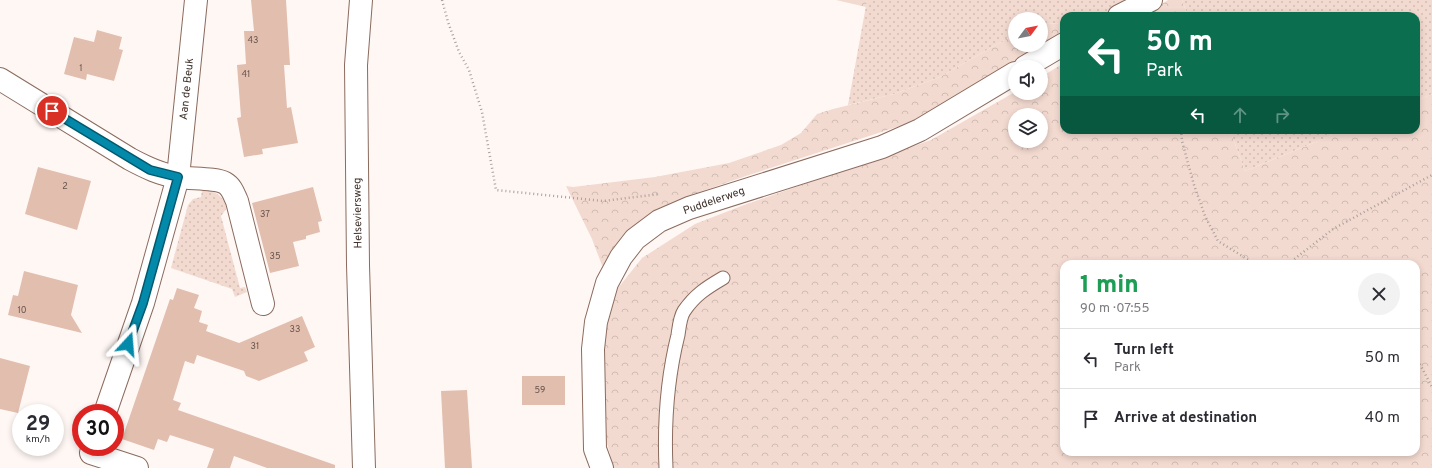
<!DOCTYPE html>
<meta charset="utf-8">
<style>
:root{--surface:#fff;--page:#f2f2f3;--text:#2b2b33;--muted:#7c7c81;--line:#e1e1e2}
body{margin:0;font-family:Overpass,sans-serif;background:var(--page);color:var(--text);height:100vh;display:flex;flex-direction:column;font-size:15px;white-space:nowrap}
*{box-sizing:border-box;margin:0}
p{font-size:13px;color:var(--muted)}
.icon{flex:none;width:22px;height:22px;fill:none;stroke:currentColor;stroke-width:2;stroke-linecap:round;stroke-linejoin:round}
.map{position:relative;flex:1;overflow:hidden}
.panel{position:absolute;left:1060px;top:260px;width:360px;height:196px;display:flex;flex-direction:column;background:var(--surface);border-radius:12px;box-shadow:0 2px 6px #0003}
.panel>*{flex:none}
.hud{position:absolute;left:1060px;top:12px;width:360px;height:122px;border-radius:12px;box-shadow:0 2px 6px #0003;background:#0b6e4f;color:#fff;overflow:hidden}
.needle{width:26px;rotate:58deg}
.controls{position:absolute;left:1008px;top:12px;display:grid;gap:8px}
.controls a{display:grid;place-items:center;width:40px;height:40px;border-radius:50%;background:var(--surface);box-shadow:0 2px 6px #0003;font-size:20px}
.speed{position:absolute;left:12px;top:404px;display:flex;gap:8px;font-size:20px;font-weight:700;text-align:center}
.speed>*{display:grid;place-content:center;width:52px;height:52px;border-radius:50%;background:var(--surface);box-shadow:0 2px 6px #0003;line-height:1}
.speed small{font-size:10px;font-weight:400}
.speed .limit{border:6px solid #d22;background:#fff;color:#111}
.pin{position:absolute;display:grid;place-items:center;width:34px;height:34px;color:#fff;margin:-17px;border:2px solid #fff;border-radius:50%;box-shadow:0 1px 4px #0007}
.me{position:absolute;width:44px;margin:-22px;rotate:19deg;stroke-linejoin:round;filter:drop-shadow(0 0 3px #0008)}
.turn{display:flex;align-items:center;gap:14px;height:84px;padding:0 20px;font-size:18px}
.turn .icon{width:52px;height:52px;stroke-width:2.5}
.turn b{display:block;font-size:28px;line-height:34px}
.lanes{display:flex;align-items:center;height:38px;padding:0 20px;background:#0003;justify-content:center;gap:20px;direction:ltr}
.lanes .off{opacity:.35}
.round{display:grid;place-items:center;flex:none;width:42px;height:42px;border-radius:21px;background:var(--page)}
.head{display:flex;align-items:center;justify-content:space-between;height:68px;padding:0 20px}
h1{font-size:24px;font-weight:800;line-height:30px;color:#1e9e55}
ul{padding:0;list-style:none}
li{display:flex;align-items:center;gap:12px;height:60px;padding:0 20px;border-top:1px solid var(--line)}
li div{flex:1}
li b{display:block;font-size:15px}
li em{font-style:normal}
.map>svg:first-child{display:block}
.grass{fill:url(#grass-dots)}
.forest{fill:url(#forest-crowns);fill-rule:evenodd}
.building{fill:#e2beaf}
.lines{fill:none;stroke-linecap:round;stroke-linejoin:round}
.service-casing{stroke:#8b6b5e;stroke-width:15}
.minor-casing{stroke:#8b6b5e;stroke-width:24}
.path{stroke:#aaa09b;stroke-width:2.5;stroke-dasharray:1 3;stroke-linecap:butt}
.service{stroke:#fff;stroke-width:13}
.minor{stroke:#fff;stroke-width:22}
.route-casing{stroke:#02596e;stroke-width:10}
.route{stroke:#0389aa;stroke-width:7}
.labels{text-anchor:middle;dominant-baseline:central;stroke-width:3;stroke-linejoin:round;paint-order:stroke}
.number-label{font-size:9px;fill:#68544c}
.street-label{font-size:11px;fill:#3f312b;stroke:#fff}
</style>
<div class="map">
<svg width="1432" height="468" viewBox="0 0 1432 468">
<defs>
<pattern id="grass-dots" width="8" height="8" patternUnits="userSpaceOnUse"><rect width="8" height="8" fill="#f3dad0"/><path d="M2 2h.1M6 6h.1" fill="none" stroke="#d1bcb3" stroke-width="1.8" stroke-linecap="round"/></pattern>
<pattern id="forest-crowns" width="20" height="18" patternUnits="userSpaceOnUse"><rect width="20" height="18" fill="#f3dad0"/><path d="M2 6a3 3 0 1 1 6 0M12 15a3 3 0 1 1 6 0" fill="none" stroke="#d1bcb3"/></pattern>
</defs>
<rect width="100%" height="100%" fill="#fff7f4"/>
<g class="grass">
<path d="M867,0H1131L1099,16H1064V25L1061,23L1041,24V19H1015V34L940,77L894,94L848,105Z"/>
<path d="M1182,0H1432V94L1416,101V16H1188Z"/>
<path d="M1230,130H1345L1245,171Z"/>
<path d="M202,190C214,190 223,195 227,208L221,216L240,288L245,287L247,292L235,297L232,289L171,268L188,205L193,199L201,197Z"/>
</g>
<g class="forest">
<path d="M836,0H867L866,7Z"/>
<path d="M1168,0H1182L1188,16H1144Z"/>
<path d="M1061,23L1064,25V34L958,100L900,126L746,176L688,196L643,224L603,268L592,239L566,186L573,187L655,177L729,163L781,145L801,133L817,114L833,109L894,94L940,77L1015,34V45H1041V24Z"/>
<path d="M1064,63V130H1230L1245,171L1345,130H1416V101L1432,94V468H614L602,426L604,331L614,293L642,258L695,224L744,205L931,140L1015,92L1041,93V77ZM1015,115H1041V141H1015ZM1064,264H1416V452H1064Z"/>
</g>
<g class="building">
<path d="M251,0H286L290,65H284L287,108L291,107L298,143L262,149L263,154L244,157L237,118L241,117L237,65L246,64L244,31H254Z"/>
<path d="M97,30L122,37L119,49L123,50L114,81L87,74L86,80L64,74L74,37L94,42Z"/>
<path d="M38,167L91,181L77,230L25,214Z"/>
<path d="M313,187L322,221L318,222L320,232L306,236V239L293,242L299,266L270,273L252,203Z"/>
<path d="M24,271L78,285L71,315L82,333L8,315L13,295L18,296Z"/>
<path d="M177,288L199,295L194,308L202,311L199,322L208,325L206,331L239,343L302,316L315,347L304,352L308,361L259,381L246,376L244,371L197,355L194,364L185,361L173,400L181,403L178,410L335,465V468H267L234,456L230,468H207L214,449L170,435L167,442L158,439L154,450L122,439L170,299L173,300Z"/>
<path d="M0,358L30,366L18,413L0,409Z"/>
<rect x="522" y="376" width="43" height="29"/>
<path d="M467,390L472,468H445L441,391Z"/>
</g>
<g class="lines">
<defs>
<path id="service" d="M666,468C664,423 667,379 678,335C679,328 680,317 684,311C695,295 706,288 723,278"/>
<g id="minor">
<path d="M361,0L356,65L358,265L364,468"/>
<path d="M1119,16L1151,0"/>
<path d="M1025,67L1064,44"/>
<path d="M0,79L130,159C145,167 161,175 179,177C191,179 216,178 225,183C232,187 234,195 237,201L263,304"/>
<path d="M105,413L143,303L178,177L196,0"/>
<path d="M91,453L137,468"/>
<path d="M602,468L595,449L593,349L596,322L607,283L621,257L635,239L659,221L689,208L882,147L920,130L1015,73"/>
</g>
</defs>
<use href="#service" class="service-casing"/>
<use href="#minor" class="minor-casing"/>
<g class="path">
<path d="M442,0L448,22L459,52L469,70L482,112L496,190L603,201L660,194"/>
<path d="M1181,130L1182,141L1194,185L1205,216L1218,241L1255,264"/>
<path d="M1288,264L1333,229L1432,175"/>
<path d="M1416,357L1432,387"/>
</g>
<use href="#service" class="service"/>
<use href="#minor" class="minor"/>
</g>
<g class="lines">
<defs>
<path id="route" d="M52,111L140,164L150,170L178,177L143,303L128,344"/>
</defs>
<use href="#route" class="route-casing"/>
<use href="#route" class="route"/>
</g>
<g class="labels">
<g class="number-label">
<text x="253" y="40">43</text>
<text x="81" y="68">1</text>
<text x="246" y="74">41</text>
<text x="65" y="186">2</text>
<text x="265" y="214">37</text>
<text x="275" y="256">35</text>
<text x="22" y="310">10</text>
<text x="295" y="329">33</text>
<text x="255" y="346">31</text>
<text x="540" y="390">59</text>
</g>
<g class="street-label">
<text transform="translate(187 89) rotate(-84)">Aan de Beuk</text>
<text transform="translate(714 201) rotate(-19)">Puddelerweg</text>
<text transform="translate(358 213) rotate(-91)">Helseviersweg</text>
</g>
</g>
</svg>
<div class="controls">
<a><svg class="needle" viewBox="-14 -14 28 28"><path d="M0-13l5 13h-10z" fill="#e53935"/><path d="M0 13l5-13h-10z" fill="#7c7c81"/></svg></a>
<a><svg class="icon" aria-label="sound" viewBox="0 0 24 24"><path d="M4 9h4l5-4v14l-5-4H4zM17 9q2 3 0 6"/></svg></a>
<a><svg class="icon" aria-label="layers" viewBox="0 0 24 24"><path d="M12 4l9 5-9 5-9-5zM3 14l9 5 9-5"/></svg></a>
</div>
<div class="speed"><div>29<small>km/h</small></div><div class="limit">30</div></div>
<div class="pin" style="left:52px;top:111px;background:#d93025"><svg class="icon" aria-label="arrive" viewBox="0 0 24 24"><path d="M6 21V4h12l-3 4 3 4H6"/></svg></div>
<svg class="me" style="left:128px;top:344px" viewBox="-20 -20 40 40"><path d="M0-17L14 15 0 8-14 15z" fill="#0389aa" stroke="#fff" stroke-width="4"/></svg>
<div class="hud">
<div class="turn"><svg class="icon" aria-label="left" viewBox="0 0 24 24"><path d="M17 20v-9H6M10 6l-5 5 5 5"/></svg><div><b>50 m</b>Park</div></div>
<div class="lanes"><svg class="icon" aria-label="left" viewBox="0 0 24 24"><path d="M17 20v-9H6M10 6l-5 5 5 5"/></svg><svg class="icon off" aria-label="ahead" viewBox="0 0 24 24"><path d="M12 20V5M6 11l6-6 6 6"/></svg><svg class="icon off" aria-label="right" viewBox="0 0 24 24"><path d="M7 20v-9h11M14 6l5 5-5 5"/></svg></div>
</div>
<section class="panel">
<div class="head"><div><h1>1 min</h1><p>90 m · 07:55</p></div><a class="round"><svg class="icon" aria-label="close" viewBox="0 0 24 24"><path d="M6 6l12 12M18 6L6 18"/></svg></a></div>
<ul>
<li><svg class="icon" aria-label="left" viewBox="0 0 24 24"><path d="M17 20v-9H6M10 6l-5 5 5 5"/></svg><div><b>Turn left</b><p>Park</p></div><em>50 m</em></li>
<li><svg class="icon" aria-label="arrive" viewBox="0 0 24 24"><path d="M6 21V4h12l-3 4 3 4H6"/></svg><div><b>Arrive at destination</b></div><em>40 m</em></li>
</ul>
</section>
</div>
